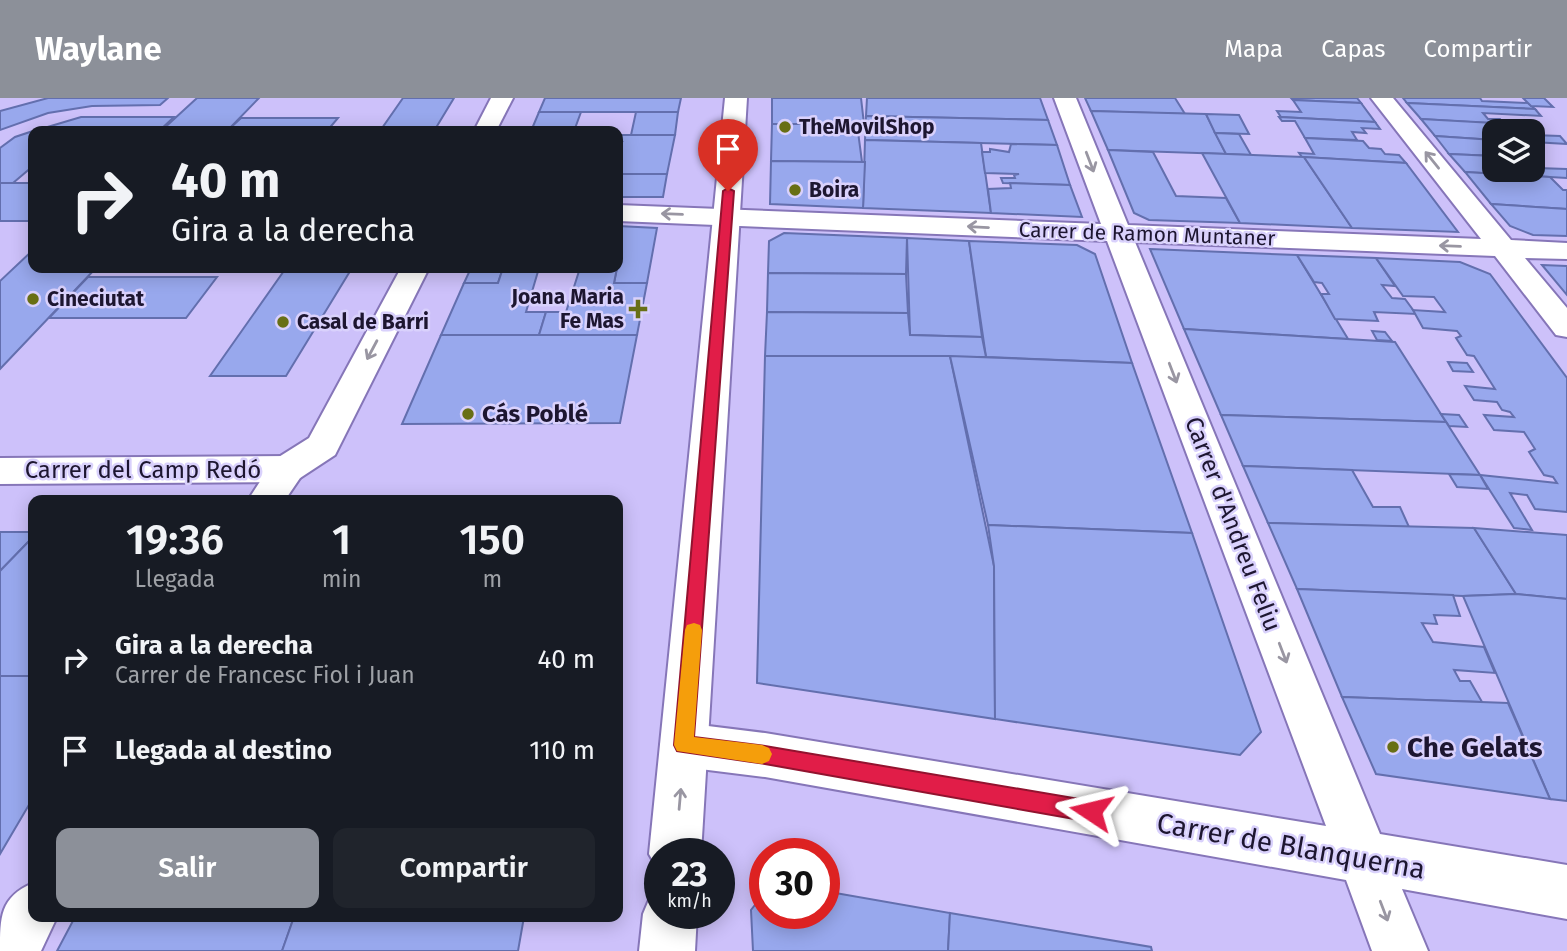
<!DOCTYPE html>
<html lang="es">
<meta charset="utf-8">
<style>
:root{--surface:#171b24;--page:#20242c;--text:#f1f3f6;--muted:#9ea1a6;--accent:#8c9099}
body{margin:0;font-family:"Fira Sans",sans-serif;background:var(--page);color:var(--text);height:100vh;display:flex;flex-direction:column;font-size:26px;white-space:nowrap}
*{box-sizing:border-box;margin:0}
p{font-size:23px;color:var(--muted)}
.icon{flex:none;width:38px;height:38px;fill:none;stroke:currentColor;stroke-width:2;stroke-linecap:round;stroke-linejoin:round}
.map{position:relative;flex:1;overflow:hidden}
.drawer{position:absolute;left:28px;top:397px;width:595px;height:427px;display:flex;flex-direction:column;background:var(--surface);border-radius:14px;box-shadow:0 4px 18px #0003}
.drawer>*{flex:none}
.banner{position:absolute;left:28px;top:28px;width:595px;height:147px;border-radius:14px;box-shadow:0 4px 18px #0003;background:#171b24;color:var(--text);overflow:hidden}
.fabs{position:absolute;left:1482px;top:21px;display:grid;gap:14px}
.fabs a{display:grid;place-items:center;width:63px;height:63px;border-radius:14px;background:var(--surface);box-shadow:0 4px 18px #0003;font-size:35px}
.speed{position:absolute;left:644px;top:740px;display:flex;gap:14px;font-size:35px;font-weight:700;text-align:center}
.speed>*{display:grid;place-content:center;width:91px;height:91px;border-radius:50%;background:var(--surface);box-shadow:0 4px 18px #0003;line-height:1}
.speed small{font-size:18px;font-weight:400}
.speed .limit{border:10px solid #d22;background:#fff;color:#111}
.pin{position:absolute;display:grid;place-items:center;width:60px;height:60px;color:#fff;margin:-72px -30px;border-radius:50% 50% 50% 0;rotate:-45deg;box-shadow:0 0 7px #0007}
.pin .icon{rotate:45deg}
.me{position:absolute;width:77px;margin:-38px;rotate:280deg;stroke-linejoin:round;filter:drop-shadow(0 0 5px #0008)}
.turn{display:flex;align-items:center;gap:24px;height:147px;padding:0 28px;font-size:32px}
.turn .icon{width:91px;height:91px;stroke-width:2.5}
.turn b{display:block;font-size:49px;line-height:60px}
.eta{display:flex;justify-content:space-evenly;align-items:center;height:119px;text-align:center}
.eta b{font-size:42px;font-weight:600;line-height:49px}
.button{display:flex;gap:14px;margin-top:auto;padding:14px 28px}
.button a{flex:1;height:80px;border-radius:14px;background:var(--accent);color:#fff;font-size:28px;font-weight:600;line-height:80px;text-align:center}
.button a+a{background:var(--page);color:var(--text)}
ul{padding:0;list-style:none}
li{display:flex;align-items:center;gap:21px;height:91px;padding:0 28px}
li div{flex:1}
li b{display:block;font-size:26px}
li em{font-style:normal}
header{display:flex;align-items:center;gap:42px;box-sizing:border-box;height:98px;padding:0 35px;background:var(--accent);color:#fff}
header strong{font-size:33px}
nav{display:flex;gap:38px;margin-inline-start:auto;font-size:24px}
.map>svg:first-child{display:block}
.building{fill:#98a8ed;stroke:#636fae;stroke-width:2}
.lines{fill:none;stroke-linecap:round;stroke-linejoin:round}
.minor-casing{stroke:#8676b8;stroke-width:4}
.tertiary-casing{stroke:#8676b8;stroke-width:4}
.minor{fill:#fff;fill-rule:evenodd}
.tertiary{fill:#fff;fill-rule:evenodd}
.oneway{stroke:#9996a2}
.route{fill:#e11d48;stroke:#92132f;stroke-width:2}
.slow{fill:#f59e0b}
.poi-dot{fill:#686f15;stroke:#d9d1fc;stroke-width:2.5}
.labels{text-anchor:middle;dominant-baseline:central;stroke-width:5;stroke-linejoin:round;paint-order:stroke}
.far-poi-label{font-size:21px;font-weight:bold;fill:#1d1630;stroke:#d9d1fc;text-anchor:start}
.far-street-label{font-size:21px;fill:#1d1630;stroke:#d9d1fc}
.poi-label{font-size:24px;font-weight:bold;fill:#1d1630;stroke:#d9d1fc;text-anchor:start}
.street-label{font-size:24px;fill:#1d1630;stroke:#d9d1fc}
.near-poi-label{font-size:28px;font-weight:bold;fill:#1d1630;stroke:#d9d1fc;text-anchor:start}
.near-street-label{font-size:28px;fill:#1d1630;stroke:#d9d1fc}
</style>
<header>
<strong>Waylane</strong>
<nav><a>Mapa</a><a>Capas</a><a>Compartir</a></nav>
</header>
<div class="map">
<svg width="1567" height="853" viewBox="0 0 1567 853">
<rect width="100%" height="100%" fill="#cdc1fa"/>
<g class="building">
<path d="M48,0H168L160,7L92,8L48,15L0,32V13Z"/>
<path d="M197,0H259L227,33H161Z"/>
<path d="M403,0H454L434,33H380Z"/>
<path d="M545,0H681L678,14H539Z"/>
<path d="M772,0H861L864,26H772Z"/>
<path d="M867,0H1040L1048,22L866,18Z"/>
<path d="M1085,0H1175L1185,16L1091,13Z"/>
<path d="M1291,0H1357L1361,5L1293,2Z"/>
<path d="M1403,0H1480L1482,3L1528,5L1535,11L1407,5Z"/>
<path d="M1523,0H1544L1553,9L1531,8Z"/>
<path d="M1293,2L1361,5L1375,24L1281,19L1277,13L1301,14Z"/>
<path d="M1407,5L1535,11L1541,18L1483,15L1488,21H1500L1504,26L1421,21Z"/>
<path d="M1091,13L1206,16L1226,56L1108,52Z"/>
<path d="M539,14H581L574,33H531Z"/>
<path d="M636,14H678L675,37H631Z"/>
<path d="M1206,16L1239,17L1249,36L1215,35Z"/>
<path d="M866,18L1048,22L1057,47L865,42Z"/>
<path d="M81,19H174L159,33H34Z"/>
<path d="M1279,19L1375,24L1380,31L1362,30L1366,35L1352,34L1357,42L1305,40L1295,23H1282Z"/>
<path d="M241,20H338L327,33H227Z"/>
<path d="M1421,21L1512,26L1519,33H1494V42L1435,38Z"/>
<path d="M772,26H857L862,64L771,63Z"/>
<path d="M33,33V68L13,85H0V50L15,39Z"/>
<path d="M1215,35L1239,36L1251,57L1226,56Z"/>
<path d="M618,37H675L667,76H618V50L622,44H618Z"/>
<path d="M1533,37L1560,38L1567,46L1533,44Z"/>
<path d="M1435,38L1494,42V58L1449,56Z"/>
<path d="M1305,40L1363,43L1369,50L1381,51L1385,56L1399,57L1406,65L1302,59L1299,55L1314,56Z"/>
<path d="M865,42L981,45L991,115L863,110Z"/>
<path d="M1011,46L1057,47L1070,87L1003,85L1001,80H1015L1014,77L1019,76L985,75L982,54H990V51L1009,54Z"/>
<path d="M1108,52L1153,54L1176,98L1226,100L1240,125L1149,122L1134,115Z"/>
<path d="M1202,55L1304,59L1352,130L1240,125Z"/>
<path d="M1449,56L1494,58V72H1533V66L1537,70L1567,71V80L1465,74Z"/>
<path d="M1304,59L1406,65L1458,134L1352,130Z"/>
<path d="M771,63L865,64L863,110L770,106Z"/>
<path d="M1465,74L1550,79L1563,92H1567V111L1491,106Z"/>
<path d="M618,76H667L663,99H618Z"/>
<rect x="0" y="85" width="33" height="38"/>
<path d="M1010,85L1070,87L1082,119L991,115L988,91L1011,90Z"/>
<path d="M1491,106L1567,111V138L1533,137L1510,128Z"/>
<path d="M618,128L657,130L647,185H614L619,160Z"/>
<path d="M784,135L907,140L906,176L768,175L769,143Z"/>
<path d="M907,140L969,143L982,239L910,237Z"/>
<path d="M969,143L1077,147L1095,156L1132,265L986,259Z"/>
<path d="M1150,151L1297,157L1348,241L1184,231Z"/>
<path d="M33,152V170H96L0,271V183Z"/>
<path d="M1297,157L1376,160L1395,188L1382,187L1392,200L1405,201L1416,216L1374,214L1378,223L1335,221L1321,196H1329L1322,185L1314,184Z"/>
<path d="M1376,160L1460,164L1490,176L1567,280V414L1535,411L1527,397L1510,395L1532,432L1514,430L1480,377L1557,385L1553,379L1544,377L1529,354L1535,351L1524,334L1494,332L1484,317L1514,319L1510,314L1502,312L1497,304L1474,302L1465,288L1495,291L1474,258L1467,257L1456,240L1461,238L1457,233L1423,230L1413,212L1445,214L1434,199L1403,198Z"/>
<path d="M1542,167L1567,168V197Z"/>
<path d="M286,170H352L286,278H210Z"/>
<path d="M471,170H503L498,185H464Z"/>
<path d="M503,170H539L526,214H546L539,237H441L464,185H498Z"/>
<path d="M580,170H617L614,185H647L637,237H539L546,214H566Z"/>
<path d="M768,175L906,176L908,215L767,214Z"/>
<path d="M88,179H217L186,220H49Z"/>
<path d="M767,214L908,215L910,237L982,239L986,259L765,258Z"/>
<path d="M1184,231L1395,244L1446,324L1221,317Z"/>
<path d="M1372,233L1385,234L1392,243L1377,242Z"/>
<path d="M441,237H637L620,325L402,326Z"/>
<path d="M765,258H950L994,468L995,621L757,585Z"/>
<path d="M950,258L1132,265L1192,435L988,427Z"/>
<path d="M1448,264L1467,265L1473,274L1453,273Z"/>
<path d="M1441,316L1459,317L1467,329L1449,328Z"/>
<path d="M1221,317L1446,324L1480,377L1243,368Z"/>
<path d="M1243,368L1352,372L1373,409H1400L1409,429L1268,425Z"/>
<path d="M1449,376L1480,377L1488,391L1457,389Z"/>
<path d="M1268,425L1474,430L1516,496L1463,498L1297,491Z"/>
<path d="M988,427L1192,435L1261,634L1240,657L995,621L994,468Z"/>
<path d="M1474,430L1567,437V501L1516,496Z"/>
<path d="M0,434H33V439L0,473Z"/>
<path d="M33,439V578H0V473Z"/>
<path d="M1297,491L1453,497L1460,518L1434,517L1437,526L1422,525L1433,544L1484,549L1495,575L1454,572L1460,583H1470L1482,604L1342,599Z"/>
<path d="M1516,496L1567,501V703L1550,701L1463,498Z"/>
<path d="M0,578H33V700L0,756Z"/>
<path d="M1342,599L1508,605L1550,701L1376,676Z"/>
<path d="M824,793L950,815L948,853H753L751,812L755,807L765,805V816H824Z"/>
<path d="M950,815L1151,849L1152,853H948Z"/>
<path d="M75,819H294L282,853H57Z"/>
<path d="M294,819H524L518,853H282Z"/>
</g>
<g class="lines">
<defs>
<g id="minor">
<path d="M491,0H513L496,33H474Z"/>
<path d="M1054,0H1076L1128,127L1481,141L1371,0H1393L1511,142L1567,145V161L1525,160L1567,210V239L1556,237L1495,158L1135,144L1380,736L1567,767V821L1402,791L1428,853H1372L1346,782L765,679L684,669L667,662L660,647L667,632L684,625L765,635L1326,728L1107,143L618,123V107L1101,126Z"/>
<path d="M401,170H429L335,357L300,380L285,402H248L274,362L309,340Z"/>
<path d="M33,785V819H57L41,853H0C0,819 0,799 33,785Z"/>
</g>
<g id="tertiary">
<path d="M725,0H747L701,756H660V775L649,756Z"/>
<path d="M287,358L300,362L305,371L300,380L287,384L0,386V360Z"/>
<path d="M660,793V816H697L695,853H639L643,816L651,797Z"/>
</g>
</defs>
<use href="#minor" class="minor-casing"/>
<use href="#tertiary" class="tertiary-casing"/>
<use href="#minor" class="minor"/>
<use href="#tertiary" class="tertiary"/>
</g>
<defs><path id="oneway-shaft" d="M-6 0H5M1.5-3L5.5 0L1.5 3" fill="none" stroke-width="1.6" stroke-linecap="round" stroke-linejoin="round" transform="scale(1.75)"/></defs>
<g class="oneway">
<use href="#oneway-shaft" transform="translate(1432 62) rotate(-129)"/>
<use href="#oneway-shaft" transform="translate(1090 64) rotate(69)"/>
<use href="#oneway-shaft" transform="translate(672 116) rotate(-178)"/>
<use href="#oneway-shaft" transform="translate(978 129) rotate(-177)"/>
<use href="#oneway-shaft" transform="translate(1450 148) rotate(-178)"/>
<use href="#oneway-shaft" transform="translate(372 252) rotate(118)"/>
<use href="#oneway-shaft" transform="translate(1173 275) rotate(69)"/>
<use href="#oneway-shaft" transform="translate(1283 555) rotate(69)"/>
<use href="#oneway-shaft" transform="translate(680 701) rotate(-85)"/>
<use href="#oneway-shaft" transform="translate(1384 813) rotate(69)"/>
</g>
<path class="route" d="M728,90L734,93L694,639L765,648L1091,703L1099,706L1102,713L1099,721L1091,724L765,666L677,653L674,647L723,93Z"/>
<path class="slow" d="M694,525L700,527L702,532L694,639L762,647L769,650L772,656L769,663L762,666L677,653L674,647L685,532L687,527Z"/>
<g class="poi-dot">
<circle cx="785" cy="29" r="7"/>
<circle cx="795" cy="92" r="7"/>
<circle cx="33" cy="201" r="7"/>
<path d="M634.5 200.5h7v7h7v7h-7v7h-7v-7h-7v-7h7z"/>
<circle cx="283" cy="224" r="7"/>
<circle cx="468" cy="316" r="7"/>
<circle cx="1393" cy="649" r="7"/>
</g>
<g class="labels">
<g class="far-poi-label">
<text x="799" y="29">TheMovilShop</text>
<text x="809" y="92">Boira</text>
<text x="624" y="199" text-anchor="end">Joana Maria<tspan x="624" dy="24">Fe Mas</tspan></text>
<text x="47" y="201">Cineciutat</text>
<text x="297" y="224">Casal de Barri</text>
</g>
<g class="far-street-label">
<text transform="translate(1147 136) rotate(2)">Carrer de Ramon Muntaner</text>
</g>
<g class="poi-label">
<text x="482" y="316">Cás Poblé</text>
</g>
<g class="street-label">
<text x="143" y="372">Carrer del Camp Redó</text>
<text transform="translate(1233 426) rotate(69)">Carrer d'Andreu Feliu</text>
</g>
<g class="near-poi-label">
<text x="1407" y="649">Che Gelats</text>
</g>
<g class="near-street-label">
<text transform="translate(1291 748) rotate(10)">Carrer de Blanquerna</text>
</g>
</g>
</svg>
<div class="fabs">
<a><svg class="icon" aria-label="layers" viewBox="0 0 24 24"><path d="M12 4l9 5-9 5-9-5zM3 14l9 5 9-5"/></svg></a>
</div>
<div class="speed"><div>23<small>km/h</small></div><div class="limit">30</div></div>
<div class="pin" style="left:728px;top:93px;background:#d93025"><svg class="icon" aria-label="arrive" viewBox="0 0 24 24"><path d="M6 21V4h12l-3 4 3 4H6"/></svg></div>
<svg class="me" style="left:1091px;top:713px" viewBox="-20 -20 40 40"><path d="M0-17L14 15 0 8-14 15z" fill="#e11d48" stroke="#fff" stroke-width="4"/></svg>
<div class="banner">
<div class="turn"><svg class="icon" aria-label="right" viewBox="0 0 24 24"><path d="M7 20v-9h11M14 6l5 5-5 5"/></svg><div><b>40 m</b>Gira a la derecha</div></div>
</div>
<section class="drawer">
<div class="eta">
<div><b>19:36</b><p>Llegada</p></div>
<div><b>1</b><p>min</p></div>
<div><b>150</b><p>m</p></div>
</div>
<ul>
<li><svg class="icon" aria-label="right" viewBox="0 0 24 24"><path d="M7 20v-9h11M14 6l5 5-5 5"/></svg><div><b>Gira a la derecha</b><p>Carrer de Francesc Fiol i Juan</p></div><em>40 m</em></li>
<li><svg class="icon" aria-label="arrive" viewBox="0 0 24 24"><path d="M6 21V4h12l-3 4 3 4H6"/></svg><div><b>Llegada al destino</b></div><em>110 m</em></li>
</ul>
<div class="button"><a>Salir</a><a>Compartir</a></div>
</section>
</div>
